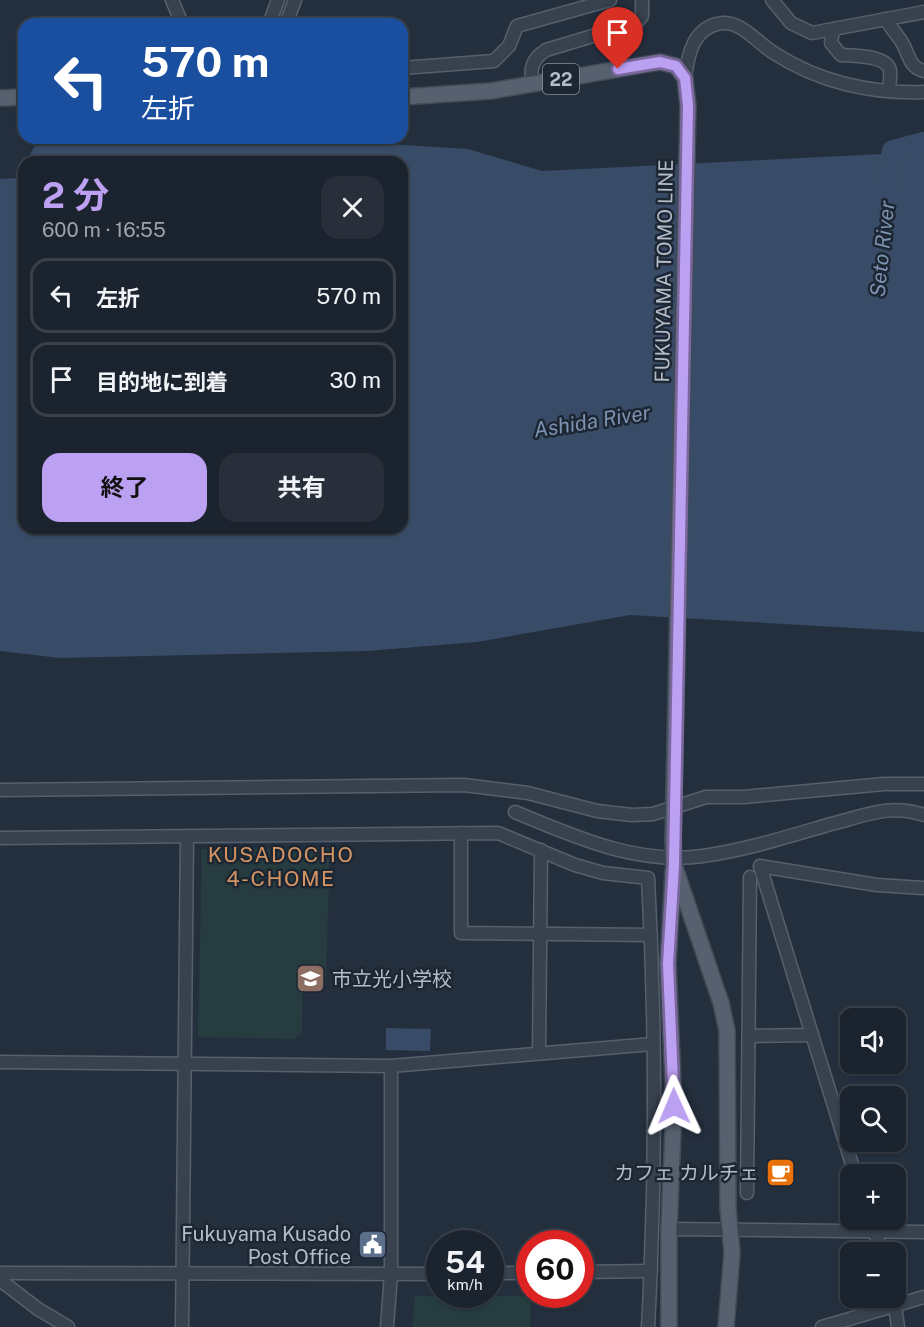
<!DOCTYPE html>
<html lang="ja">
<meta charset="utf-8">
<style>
:root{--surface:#1b232e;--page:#282f3a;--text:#f1f3f6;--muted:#a0a4aa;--line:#39404a;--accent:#bca0f2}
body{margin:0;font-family:"Public Sans","Noto Sans JP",sans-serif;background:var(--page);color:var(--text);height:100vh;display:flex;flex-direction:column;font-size:22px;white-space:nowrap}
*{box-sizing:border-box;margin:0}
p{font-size:20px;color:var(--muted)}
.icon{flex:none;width:33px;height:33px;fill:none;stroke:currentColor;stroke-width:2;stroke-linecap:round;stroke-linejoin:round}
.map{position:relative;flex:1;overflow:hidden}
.details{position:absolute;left:18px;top:156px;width:390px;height:378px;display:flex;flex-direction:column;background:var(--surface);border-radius:18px;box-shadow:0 2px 4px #0004,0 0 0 2px var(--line)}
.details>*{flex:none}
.banner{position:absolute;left:18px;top:18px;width:390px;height:126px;border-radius:18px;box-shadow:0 2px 4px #0004,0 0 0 2px var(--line);background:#1a4fa0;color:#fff;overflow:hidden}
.controls{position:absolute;left:840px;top:1008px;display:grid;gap:12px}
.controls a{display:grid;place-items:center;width:66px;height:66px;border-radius:12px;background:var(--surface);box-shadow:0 2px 4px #0004,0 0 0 2px var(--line);font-size:30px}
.speed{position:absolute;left:426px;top:1230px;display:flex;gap:12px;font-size:30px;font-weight:700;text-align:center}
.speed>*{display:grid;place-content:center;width:78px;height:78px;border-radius:50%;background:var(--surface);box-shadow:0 2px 4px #0004,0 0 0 2px var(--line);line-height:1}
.speed small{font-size:15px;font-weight:400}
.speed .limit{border:9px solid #d22;background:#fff;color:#111}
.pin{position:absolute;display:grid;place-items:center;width:51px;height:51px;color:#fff;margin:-62px -26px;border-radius:50% 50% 50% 0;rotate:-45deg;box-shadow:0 0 6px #0007}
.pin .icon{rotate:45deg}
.me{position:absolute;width:66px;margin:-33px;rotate:359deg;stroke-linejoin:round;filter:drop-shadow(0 0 4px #0008)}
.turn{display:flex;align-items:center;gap:21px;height:126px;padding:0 24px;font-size:27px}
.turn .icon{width:78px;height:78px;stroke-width:2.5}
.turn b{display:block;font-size:42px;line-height:51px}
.round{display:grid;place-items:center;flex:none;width:63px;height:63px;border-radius:18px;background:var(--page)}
.headline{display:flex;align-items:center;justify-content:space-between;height:102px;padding:0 24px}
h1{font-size:36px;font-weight:700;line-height:45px;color:var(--accent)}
.primary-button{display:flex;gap:12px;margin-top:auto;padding:12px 24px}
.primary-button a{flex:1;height:69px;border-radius:18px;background:var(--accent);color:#111;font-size:24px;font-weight:700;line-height:69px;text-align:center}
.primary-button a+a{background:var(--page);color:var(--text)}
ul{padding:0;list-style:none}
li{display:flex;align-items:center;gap:18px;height:75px;margin:0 12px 9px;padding:0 12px;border:3px solid var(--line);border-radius:18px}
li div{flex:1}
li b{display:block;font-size:22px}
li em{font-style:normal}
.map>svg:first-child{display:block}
.green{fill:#263c3f}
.water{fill:#394c67}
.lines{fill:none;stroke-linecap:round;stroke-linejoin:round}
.river{stroke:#394c67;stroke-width:22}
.minor-casing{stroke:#565f6c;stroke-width:15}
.major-casing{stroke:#414a57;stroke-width:18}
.minor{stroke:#38414e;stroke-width:12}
.major{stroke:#56606e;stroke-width:15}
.major-bridge-casing{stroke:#414a57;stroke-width:18;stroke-linecap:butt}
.major-bridge{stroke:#56606e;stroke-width:15}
.route-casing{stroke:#7a689d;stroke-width:15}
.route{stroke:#bca0f2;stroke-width:10}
.labels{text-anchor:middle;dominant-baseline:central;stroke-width:5;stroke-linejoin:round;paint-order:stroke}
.shield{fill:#1d2633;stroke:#878f9c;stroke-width:1.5}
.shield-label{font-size:18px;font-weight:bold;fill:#b4bcc9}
.street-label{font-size:20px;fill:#b4bcc9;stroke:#1d2633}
.poi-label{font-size:20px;fill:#b4bcc9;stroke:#1d2633;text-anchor:end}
.water-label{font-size:21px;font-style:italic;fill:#7c92b1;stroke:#1d2633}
.neighbourhood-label{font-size:21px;letter-spacing:1.5px;fill:#d59563;stroke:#1d2633}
</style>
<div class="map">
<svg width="924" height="1327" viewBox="0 0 924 1327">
<rect width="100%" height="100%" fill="#242f3e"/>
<g class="green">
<path d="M330,848L326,979H303L302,1032L294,1039L198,1037L202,849Z"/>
<path d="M415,1296H531L530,1327H412Z"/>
</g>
<g class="water">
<path d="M153,138H289L468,149L542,171L902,153L924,154V632L630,615L477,642L367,651L60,658L0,651V179L17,178L24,166V528H402V162H26L37,142Z"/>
<path d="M386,1028L431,1029L430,1051L386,1050Z"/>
</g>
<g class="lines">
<path class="river" d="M887,183L893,151L924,143"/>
<defs>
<g id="minor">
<path d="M172,0L182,24"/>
<path d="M772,0L791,23L812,33L924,12"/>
<path d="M886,19C890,27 894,31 899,38C909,50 907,67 924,71"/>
<path d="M269,24L278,0"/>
<path d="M286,24L295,0"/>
<path d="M833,29L831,43L841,55C854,56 888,55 890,71C891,77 889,85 889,91"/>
<path d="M402,68L494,61L509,46L517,26L610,0"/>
<path d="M685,78C688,53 694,26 723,23C741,21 760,45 774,53C818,82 872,94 924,92"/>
<path d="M532,84C530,68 532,59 546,50L636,23L642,16V0"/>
<path d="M0,790L464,785L528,793L597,811L632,815L653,814L706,797H744L884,784H924"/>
<path d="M515,812C575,837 637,865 703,856C746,850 790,836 831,824C864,816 890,803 924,815"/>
<path d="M461,833V933L651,935"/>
<path d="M0,838L498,833L575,865L603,873L648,878C656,1027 656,1178 648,1327"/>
<path d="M749,1036L812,1035"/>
<path d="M539,1053L541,850"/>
<path d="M0,1062L391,1066L653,1044"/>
<path d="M855,1174L760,866L877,885L924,888"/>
<path d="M747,1193L750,877"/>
<path d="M869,1220L883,1252"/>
<path d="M669,1229L924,1232"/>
<path d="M580,1272L651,1271"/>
<path d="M0,1273L440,1274"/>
<path d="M490,1273H530"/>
<path d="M0,1280L38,1309L68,1327"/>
<path d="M894,1299L898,1327"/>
<path d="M182,1327L187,836"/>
<path d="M387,1327L391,1274V1066"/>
<path d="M822,1327L924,1297"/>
</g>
<g id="major">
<path d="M402,97L491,91L660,62L676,66L685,78L688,106L673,840"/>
<path d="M0,98L24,97"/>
<path d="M674,865L721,1003L727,1030L728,1208L732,1253L726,1327"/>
<path d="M669,1327V1229L674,1106L668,964L673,871"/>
</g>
</defs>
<use href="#minor" class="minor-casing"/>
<use href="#major" class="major-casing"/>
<use href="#minor" class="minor"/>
<use href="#major" class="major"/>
<defs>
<path id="major-bridge" d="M673,840L674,865"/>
</defs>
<use href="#major-bridge" class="major-bridge-casing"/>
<use href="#major-bridge" class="major-bridge"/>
</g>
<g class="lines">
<defs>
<path id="route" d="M618,69L660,62L676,66L685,78L688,106L674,865L668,964L674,1106"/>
</defs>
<use href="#route" class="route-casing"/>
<use href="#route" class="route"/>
</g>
<defs>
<symbol id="school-square" viewBox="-11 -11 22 22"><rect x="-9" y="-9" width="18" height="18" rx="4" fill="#8d6e63" stroke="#1d2633"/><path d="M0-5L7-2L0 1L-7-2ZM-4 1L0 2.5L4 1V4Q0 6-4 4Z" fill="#fff"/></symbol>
<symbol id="cafe-square" viewBox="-11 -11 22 22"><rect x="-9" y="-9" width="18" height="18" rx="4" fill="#e8710a" stroke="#1d2633"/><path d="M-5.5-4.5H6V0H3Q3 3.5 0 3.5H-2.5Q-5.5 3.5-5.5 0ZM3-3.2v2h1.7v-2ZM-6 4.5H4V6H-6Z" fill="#fff"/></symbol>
<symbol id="civic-square" viewBox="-11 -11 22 22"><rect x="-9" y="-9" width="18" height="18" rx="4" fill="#5c6f8a" stroke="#1d2633"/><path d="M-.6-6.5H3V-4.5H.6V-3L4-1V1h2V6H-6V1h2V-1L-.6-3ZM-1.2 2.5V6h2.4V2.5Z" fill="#fff"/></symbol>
</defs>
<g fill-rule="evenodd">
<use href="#school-square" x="294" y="962" width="33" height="33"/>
<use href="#cafe-square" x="764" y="1156" width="33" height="33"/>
<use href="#civic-square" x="356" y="1228" width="33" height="33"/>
</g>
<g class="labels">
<rect class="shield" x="543" y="64" width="36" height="30" rx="4.5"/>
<g class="shield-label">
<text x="561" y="79">22</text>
</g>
<g class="street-label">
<text transform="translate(664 271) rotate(-89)">FUKUYAMA TOMO LINE</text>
</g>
<g class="poi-label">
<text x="332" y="979" text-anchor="start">市立光小学校</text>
<text x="759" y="1173">カフェ カルチェ</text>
<text x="351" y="1234">Fukuyama Kusado<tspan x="351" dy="23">Post Office</tspan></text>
</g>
<g class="water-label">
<text transform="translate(882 249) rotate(-84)">Seto River</text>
<text transform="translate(592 421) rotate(-9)">Ashida River</text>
</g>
<g class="neighbourhood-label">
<text x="281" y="854">KUSADOCHO<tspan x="281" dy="24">4-CHOME</tspan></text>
</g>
</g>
</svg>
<div class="controls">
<a><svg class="icon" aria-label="sound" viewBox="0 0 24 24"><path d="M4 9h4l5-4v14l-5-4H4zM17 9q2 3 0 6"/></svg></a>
<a><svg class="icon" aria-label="search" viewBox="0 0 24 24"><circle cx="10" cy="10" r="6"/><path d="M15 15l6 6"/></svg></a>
<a>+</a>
<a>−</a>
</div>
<div class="speed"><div>54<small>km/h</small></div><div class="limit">60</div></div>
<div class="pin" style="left:618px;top:69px;background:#d93025"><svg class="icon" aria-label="arrive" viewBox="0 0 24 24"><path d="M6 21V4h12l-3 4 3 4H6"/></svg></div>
<svg class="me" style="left:674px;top:1106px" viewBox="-20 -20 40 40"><path d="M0-17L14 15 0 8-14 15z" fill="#bca0f2" stroke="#fff" stroke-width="4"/></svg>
<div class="banner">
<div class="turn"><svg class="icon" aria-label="left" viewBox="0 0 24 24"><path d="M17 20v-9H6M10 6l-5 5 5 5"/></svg><div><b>570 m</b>左折</div></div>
</div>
<section class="details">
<div class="headline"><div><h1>2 分</h1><p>600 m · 16:55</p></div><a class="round"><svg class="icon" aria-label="close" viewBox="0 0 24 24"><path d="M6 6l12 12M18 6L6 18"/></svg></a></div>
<ul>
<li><svg class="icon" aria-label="left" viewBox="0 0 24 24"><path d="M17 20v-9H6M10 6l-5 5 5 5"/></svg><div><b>左折</b></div><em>570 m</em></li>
<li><svg class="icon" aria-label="arrive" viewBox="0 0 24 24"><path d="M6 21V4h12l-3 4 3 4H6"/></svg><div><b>目的地に到着</b></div><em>30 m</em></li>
</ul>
<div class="primary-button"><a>終了</a><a>共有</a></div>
</section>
</div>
